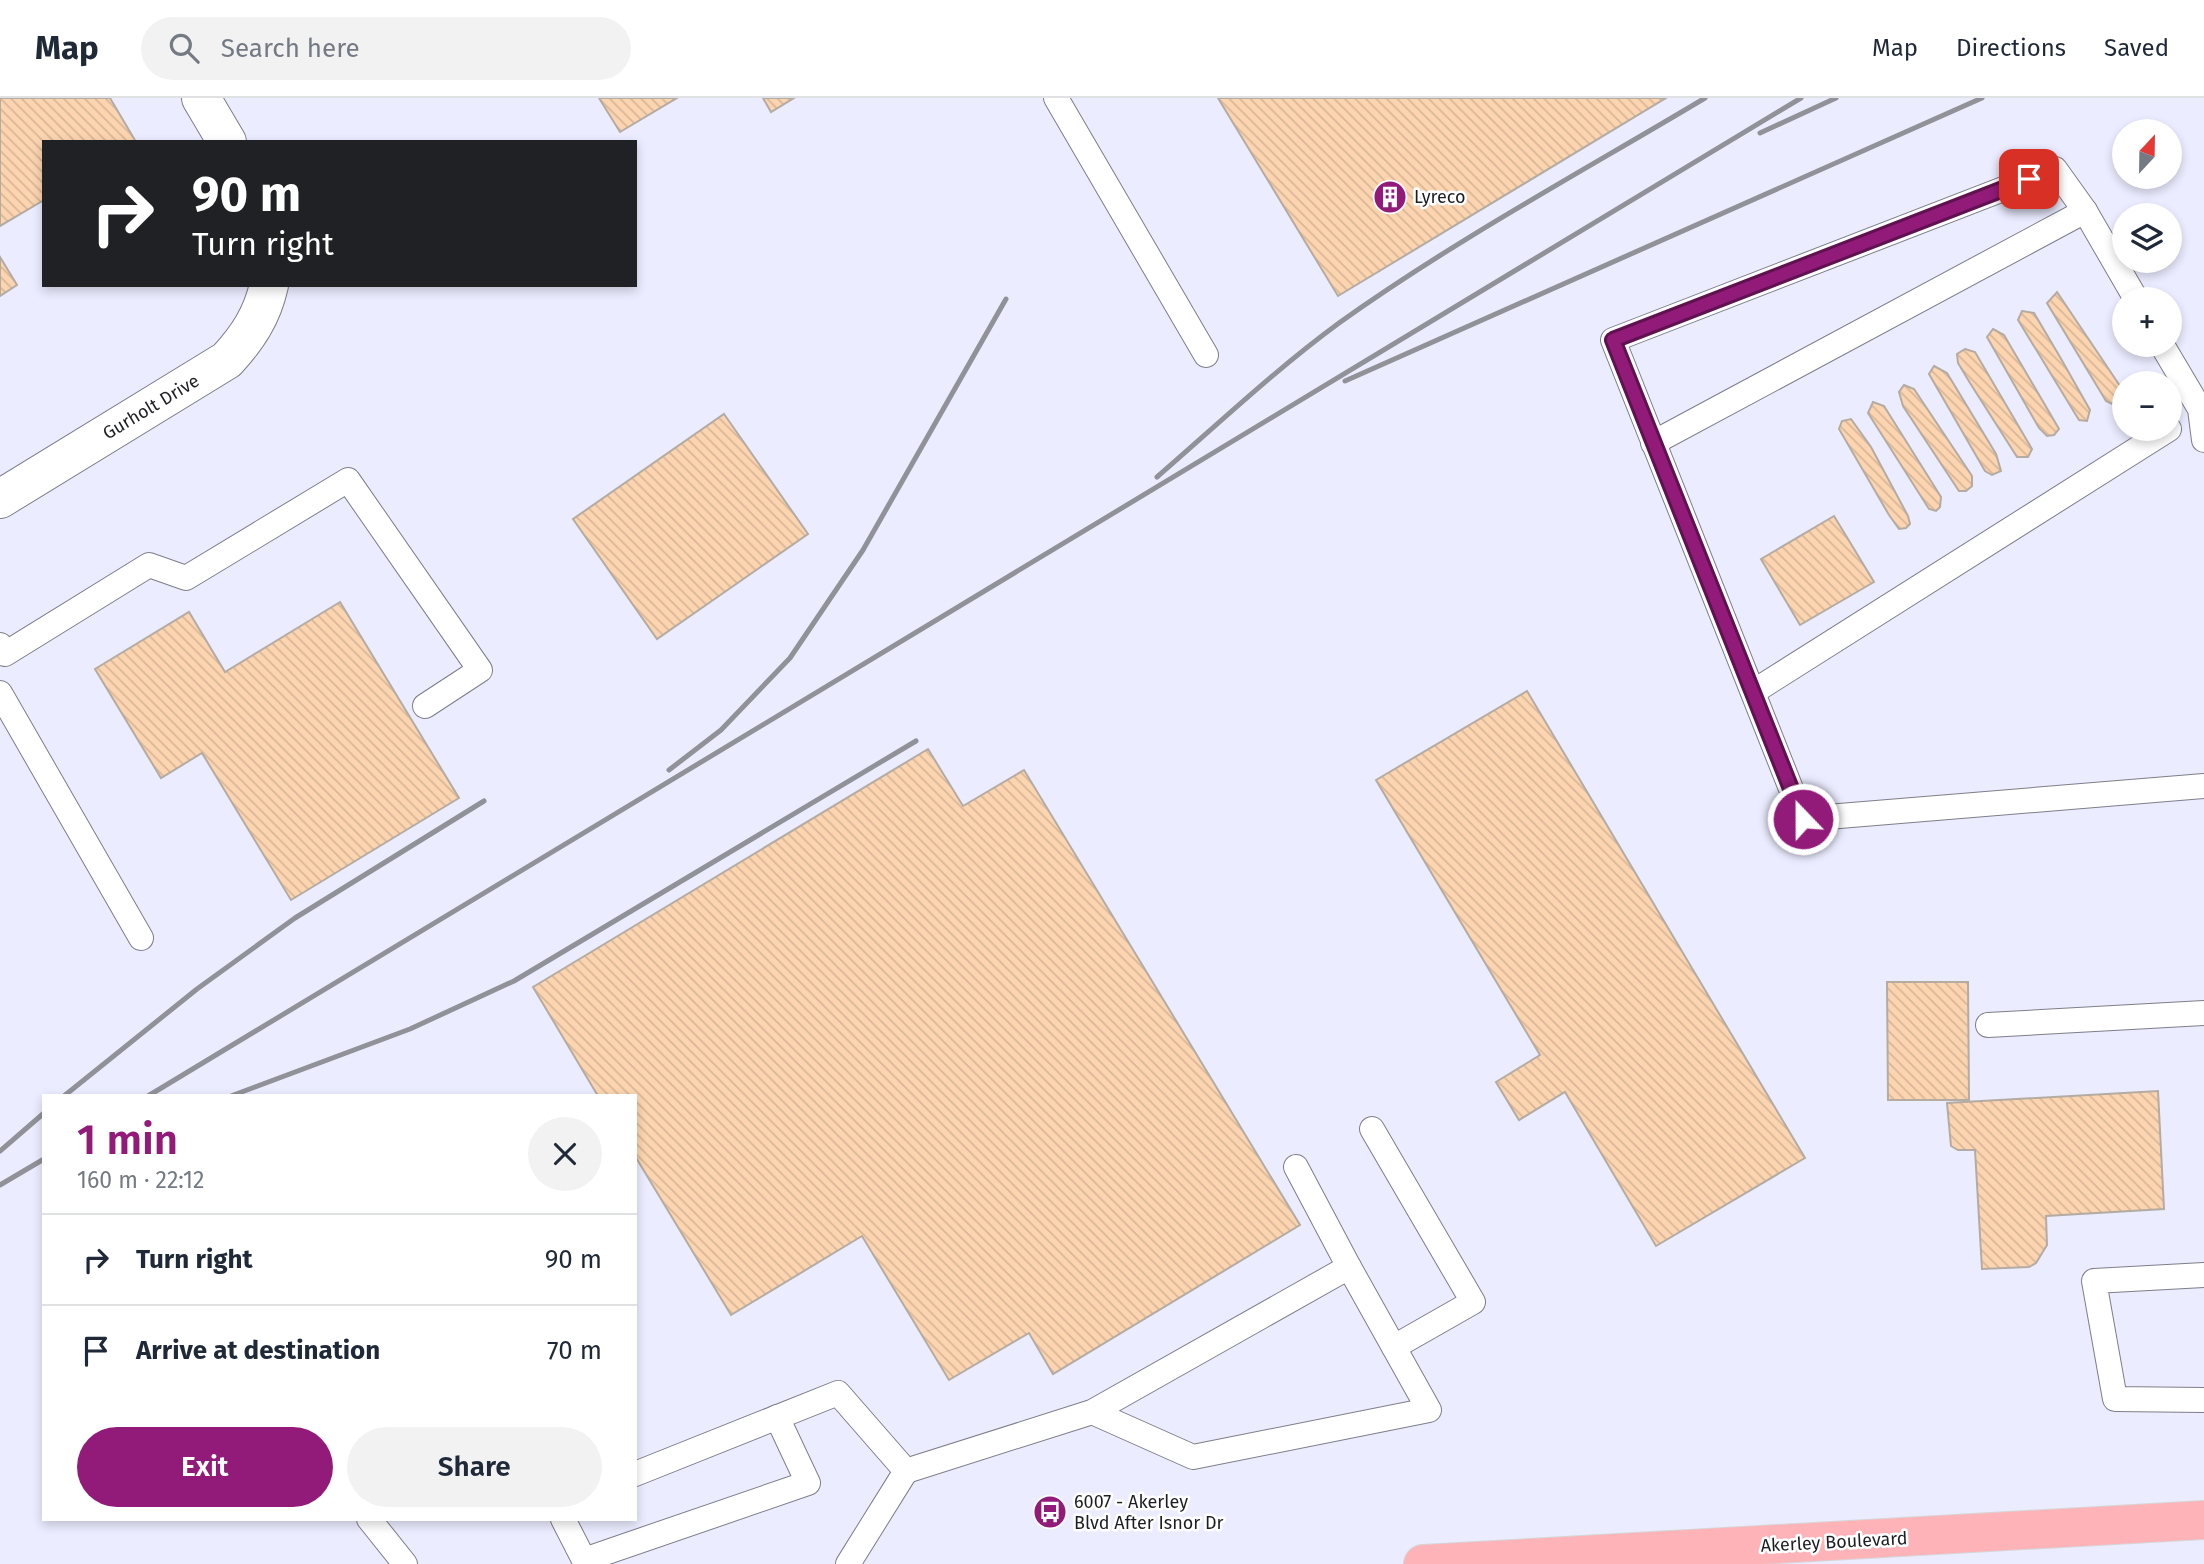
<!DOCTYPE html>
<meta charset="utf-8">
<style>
:root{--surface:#fff;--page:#f2f2f3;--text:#1f2937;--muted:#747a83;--line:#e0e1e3;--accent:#921b79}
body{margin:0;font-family:"Fira Sans",sans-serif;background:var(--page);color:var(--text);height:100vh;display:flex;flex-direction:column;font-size:26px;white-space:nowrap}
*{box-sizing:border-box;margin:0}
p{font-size:23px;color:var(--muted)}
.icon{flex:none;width:38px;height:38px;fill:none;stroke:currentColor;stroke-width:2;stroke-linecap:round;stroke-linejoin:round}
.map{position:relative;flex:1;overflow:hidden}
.details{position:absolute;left:42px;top:996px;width:595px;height:427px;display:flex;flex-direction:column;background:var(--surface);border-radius:0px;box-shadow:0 4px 10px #0003}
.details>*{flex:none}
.top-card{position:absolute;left:42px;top:42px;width:595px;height:147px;border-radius:0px;box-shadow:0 4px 10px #0003;background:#202124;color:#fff;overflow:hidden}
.needle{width:46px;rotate:22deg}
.fabs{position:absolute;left:2112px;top:21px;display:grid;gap:14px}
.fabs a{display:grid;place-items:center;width:70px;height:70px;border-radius:50%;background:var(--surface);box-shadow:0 4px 10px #0003;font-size:35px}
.pin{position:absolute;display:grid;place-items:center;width:60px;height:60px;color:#fff;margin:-30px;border-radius:14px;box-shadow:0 4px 10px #0006}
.me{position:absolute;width:77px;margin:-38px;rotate:338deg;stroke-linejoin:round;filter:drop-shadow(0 0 5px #0008)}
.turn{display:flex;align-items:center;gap:24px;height:147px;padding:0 35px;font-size:32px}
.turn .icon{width:91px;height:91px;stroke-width:2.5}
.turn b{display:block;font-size:49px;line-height:60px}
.round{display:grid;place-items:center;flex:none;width:74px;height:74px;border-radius:37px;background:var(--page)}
.overview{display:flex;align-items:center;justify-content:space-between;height:119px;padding:0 35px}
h1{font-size:42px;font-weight:600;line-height:52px;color:var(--accent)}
.cta{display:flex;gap:14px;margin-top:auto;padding:14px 35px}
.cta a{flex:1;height:80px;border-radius:42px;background:var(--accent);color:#fff;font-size:28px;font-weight:600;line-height:80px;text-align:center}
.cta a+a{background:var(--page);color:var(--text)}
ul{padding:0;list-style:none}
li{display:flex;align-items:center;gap:21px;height:91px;padding:0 35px;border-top:2px solid var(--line)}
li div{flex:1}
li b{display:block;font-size:26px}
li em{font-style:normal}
header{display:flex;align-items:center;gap:42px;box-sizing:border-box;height:98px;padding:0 35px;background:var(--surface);border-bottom:2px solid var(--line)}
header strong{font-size:33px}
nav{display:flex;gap:38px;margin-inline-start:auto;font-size:24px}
.search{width:490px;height:63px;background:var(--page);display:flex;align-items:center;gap:18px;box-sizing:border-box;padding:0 24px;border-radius:38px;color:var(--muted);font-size:26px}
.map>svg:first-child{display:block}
.built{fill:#ebecff;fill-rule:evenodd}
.building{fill:url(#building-back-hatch);stroke:#b4aba2;stroke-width:2}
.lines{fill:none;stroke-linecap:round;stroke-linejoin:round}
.service-casing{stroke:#7d7e88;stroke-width:26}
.minor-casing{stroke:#7d7e88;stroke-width:40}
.primary-casing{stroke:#d6d6d7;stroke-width:40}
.service{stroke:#fff;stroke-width:24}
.minor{stroke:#fff;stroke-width:38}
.primary{stroke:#feb3b8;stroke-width:38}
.rail{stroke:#919297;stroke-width:5}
.route-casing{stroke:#5f124f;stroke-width:18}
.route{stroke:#921b79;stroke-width:12}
.labels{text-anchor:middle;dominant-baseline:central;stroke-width:5;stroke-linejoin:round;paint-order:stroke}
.poi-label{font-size:18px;fill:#1d1e22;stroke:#fff;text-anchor:start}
.street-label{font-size:18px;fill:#1d1e22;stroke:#fff}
</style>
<header>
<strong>Map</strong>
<div class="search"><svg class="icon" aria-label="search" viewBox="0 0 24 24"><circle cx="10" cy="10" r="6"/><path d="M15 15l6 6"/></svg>Search here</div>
<nav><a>Map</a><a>Directions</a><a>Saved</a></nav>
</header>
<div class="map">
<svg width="2204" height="1466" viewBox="0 0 2204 1466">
<defs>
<pattern id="building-back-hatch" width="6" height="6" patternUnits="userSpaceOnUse" patternTransform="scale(1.75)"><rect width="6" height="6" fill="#fcd5b0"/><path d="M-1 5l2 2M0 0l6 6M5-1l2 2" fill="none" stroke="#d8b697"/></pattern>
</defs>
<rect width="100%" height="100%" fill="#f6f7fe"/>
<path class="built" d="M0,0H2204V1466H0ZM2124,33H2170V79H2124ZM44,44H635V187H44ZM2124,117H2170V163H2124ZM2124,201H2170V247H2124ZM2124,285H2170V331H2124ZM44,998H635V1421H44Z"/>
<g class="building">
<path d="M0,0H110L136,44H44V102L0,128Z"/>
<path d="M599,0H677L620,34Z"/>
<path d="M763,0H794L771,14Z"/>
<path d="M1218,0H1666L1338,198Z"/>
<path d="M0,159L17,187L0,198Z"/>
<path d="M2057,194L2124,294L2118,303L2112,306L2106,303L2047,205Z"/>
<path d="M2022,213L2034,215L2060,259L2090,312L2087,323L2079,322L2018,222Z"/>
<path d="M1993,231L2004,237L2059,331L2054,337L2047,338L2039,330L1987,239Z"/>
<path d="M1965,251L1975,254L2032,351L2028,359H2017L1970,285L1958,265L1957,256Z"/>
<path d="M1934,268L1947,275L1996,356L2001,373L1992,377L1985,373L1929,276Z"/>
<path d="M1904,287L1914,291L1972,378V388L1966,393H1959L1903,308L1899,294Z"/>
<path d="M1873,304L1884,308L1941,399L1940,409L1936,413L1929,411L1868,315Z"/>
<path d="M724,316L808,436L657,541L573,421Z"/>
<path d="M1851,321L1871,349L1908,418L1910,426L1906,430L1899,431L1889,417L1839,331L1842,323Z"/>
<path d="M1834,418L1874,484L1800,527L1761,461Z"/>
<path d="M340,504L459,700L291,802L202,655L161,680L95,571L189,514L225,574Z"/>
<path d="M1527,593L1805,1060L1656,1148L1565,994L1519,1022L1496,984L1540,957L1376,682Z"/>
<path d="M928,651L963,708L1024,672L1300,1127L1053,1276L1029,1235L949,1282L862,1138L731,1217L635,1058V998H598L533,889Z"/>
<path d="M1887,884H1968L1969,1002H1888Z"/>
<path d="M2158,993L2164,1111L2046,1118L2047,1147L2036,1165L2029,1169L1982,1171L1975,1052H1958L1951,1048L1947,1005Z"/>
</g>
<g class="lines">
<defs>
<g id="service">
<path d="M1056,0L1206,257"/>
<path d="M2136,201L2085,113L2055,71L1613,242L1803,721L2204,688"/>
<path d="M2162,247L2200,311L2204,342"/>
<path d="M1653,345L2085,113"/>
<path d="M0,547L5,556L149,467L186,480L348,382L480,572L425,608"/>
<path d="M1753,594L2169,331"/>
<path d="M0,595L141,840"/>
<path d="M1988,927L2204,915"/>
<path d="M1372,1031L1473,1204L1394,1249"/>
<path d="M1296,1069L1349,1169"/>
<path d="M2204,1177L2094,1183L2115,1301L2204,1302"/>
<path d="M906,1373L1092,1314L1349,1169L1429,1312L1193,1359L1092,1314"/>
<path d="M635,1376L838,1295L906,1373L848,1466"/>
<path d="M369,1421L405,1466"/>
<path d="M563,1421L584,1462L808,1385L777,1319"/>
</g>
<g id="minor">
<path d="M201,0L227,44"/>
<path d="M0,401L227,262C248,239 262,218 269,187"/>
</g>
<path id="primary" d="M1423,1466L2204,1422"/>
</defs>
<use href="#service" class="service-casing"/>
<use href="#minor" class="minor-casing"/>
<use href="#primary" class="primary-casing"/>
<use href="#service" class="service"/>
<use href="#minor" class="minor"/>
<use href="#primary" class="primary"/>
<g class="rail">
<path d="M1760,35L1836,0"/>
<path d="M1345,283L1982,0"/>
<path d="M1157,379C1217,327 1275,272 1339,225C1455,142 1583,73 1705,0"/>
<path d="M669,672L721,632L790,560L863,452L1006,201"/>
<path d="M64,998L197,891L295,820L484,703"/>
<path d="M148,998L1801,0"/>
<path d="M231,998L410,931L514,883L916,643"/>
<path d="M0,1053L44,1015"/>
<path d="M0,1087L44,1061"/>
</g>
</g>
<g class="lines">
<defs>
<path id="route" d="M1803,721L1613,242L2029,81"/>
</defs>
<use href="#route" class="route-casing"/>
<use href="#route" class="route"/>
</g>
<defs>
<symbol id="building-disc" viewBox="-11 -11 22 22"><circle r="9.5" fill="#921b79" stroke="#fff"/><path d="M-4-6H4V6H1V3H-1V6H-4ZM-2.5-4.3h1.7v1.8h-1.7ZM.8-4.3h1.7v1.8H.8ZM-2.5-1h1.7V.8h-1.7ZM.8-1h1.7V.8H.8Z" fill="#fff"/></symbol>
<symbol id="bus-disc" viewBox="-11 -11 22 22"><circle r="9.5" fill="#921b79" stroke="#fff"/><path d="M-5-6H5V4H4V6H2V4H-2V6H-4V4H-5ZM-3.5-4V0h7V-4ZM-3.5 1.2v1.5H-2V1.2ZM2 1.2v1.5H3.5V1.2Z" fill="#fff"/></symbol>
</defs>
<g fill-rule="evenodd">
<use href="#building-disc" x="1371" y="80" width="38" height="38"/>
<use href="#bus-disc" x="1031" y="1395" width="38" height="38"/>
</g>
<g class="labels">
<g class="poi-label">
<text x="1414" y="99">Lyreco</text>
<text x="1074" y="1404">6007 - Akerley<tspan x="1074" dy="21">Blvd After Isnor Dr</tspan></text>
</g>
<g class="street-label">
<text transform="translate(151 309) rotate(-31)">Gurholt Drive</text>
<text transform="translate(1834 1444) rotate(-3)">Akerley Boulevard</text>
</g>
</g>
</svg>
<div class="fabs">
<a><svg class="needle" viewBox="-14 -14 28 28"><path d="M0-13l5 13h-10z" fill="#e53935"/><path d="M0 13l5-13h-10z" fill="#747a83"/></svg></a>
<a><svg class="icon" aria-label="layers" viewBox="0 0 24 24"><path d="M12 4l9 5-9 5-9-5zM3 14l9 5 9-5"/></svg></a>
<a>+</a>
<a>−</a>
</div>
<div class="pin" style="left:2029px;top:81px;background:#d93025"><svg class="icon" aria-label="arrive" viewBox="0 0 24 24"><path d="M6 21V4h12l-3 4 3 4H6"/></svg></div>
<svg class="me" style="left:1803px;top:721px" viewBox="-20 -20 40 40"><circle r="17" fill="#921b79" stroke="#fff" stroke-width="3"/><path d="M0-11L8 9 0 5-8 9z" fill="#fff"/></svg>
<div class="top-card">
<div class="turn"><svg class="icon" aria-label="right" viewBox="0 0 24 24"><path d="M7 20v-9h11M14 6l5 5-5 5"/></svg><div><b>90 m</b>Turn right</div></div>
</div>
<section class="details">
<div class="overview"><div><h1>1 min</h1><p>160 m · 22:12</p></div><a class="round"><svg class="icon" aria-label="close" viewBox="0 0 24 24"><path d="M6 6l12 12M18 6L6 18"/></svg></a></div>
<ul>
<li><svg class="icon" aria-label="right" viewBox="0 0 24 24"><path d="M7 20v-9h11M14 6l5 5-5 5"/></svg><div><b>Turn right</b></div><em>90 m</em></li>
<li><svg class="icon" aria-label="arrive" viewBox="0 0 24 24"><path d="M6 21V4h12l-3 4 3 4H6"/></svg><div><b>Arrive at destination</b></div><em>70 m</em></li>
</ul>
<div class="cta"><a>Exit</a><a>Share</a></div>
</section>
</div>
